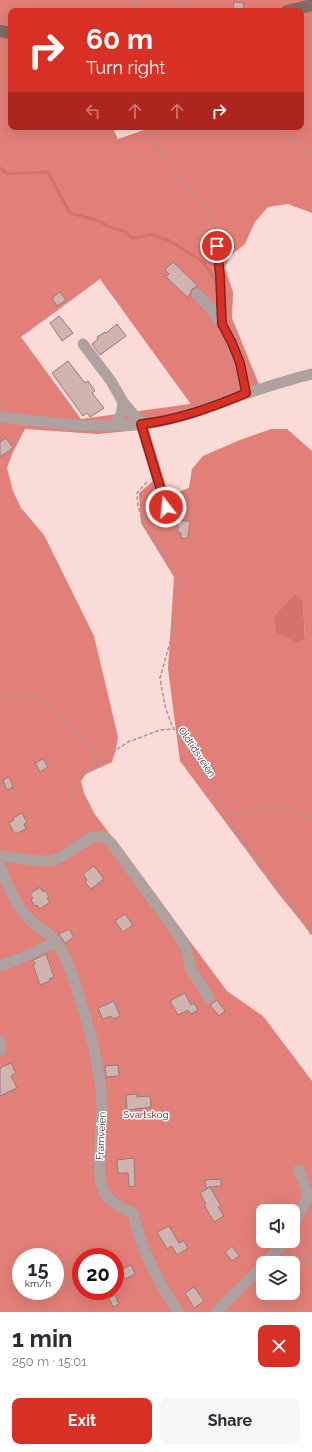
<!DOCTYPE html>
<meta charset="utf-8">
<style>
:root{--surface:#fff;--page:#f7f7f7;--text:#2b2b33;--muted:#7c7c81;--accent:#d93025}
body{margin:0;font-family:Raleway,sans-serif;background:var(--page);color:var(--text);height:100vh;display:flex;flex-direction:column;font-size:15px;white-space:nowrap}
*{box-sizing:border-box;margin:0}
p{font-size:13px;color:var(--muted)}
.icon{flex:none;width:22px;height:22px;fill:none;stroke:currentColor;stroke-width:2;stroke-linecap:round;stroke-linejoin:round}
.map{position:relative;height:1312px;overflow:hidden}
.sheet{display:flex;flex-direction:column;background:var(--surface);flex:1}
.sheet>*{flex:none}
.guide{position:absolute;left:8px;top:8px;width:296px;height:122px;border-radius:8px;box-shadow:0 4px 16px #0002;background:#d93025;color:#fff;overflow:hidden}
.controls{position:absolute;left:256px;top:1204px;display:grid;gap:8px}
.controls a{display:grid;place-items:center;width:44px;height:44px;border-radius:8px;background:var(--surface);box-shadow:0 4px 16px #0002;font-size:20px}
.speed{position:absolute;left:12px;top:1248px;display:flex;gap:8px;font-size:20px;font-weight:700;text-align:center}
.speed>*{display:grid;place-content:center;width:52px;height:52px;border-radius:50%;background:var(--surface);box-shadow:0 4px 16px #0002;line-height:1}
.speed small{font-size:10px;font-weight:400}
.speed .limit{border:6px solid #d22;background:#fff;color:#111}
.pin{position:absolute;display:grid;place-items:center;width:34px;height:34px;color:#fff;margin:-17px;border:2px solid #fff;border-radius:50%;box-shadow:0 1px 4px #0007}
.me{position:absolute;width:44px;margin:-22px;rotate:344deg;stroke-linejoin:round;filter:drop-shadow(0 0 3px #0008)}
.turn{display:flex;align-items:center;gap:14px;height:84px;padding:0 12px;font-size:18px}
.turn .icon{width:52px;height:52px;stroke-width:2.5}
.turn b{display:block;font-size:28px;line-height:34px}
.lanes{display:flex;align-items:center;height:38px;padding:0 12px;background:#0003;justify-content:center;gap:20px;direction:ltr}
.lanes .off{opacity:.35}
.round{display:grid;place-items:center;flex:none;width:42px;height:42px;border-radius:8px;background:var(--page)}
.overview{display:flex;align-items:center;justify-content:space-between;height:68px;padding:0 12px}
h1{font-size:24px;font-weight:700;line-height:30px}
.primary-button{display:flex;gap:8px;margin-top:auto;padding:8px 12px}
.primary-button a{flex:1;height:46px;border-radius:8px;background:var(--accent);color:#fff;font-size:16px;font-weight:700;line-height:46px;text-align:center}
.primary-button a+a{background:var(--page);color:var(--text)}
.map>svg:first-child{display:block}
.forest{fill:#e27f78;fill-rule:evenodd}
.water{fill:#d4726c}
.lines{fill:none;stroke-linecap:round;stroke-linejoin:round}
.stream{stroke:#d4726c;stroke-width:3}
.building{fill:#d1b3b0;stroke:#967a77}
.path{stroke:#ac9492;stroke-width:1.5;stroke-dasharray:4 2;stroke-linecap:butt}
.minor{stroke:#afa1a0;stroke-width:11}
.major{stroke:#816a67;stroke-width:12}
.route-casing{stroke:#8d1f18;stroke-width:10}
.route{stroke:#d93025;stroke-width:7}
.labels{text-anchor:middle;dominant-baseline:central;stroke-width:3;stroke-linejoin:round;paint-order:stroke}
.street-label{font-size:10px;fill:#3b2f2e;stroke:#fff}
.park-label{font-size:10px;fill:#830613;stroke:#fff}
</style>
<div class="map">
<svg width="312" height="1312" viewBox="0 0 312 1312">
<rect width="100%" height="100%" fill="#fbdbd8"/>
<path class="forest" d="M0,0H312V213L288,204L268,207L255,222L245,244L230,256L225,268L233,292L232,318L262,392L157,425L149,430L166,486L178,492L189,488L192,469L203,456L240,440L271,429H287L312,451V935L278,893L180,761L168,669L174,577L141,523L139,493L154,480L139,430L98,434L25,429L13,452L7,468L13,491L21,508L44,535L94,636L118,737L116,749L112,762L86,774L81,781L84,793L94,813L227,991L263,1016L312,1081V1312H0ZM11,11H301V127H153L118,139L112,127H11ZM100,279L190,403V404L81,419L21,337ZM295,594L303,601L305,639ZM263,1211H293V1241H263ZM21,1257H55V1291H21ZM81,1257H115V1291H81ZM263,1263H293V1293H263Z"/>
<path class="water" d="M295,594L303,601L305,639L296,642L276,632L274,617Z"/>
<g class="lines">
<path class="stream" d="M0,168L7,174L48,172L70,213L96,220L112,228L124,231L132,238L152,235L168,240L202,261L211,273L215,282"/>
</g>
<g class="building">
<path d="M234,2L244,3L243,11H233Z"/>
<path d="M173,262L198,286L192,289L190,294L187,297L166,277L169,274L165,270Z"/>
<path d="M60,292L66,300L57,306L52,298Z"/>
<path d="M59,316L73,333L62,341L50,323Z"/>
<path d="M117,324L126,336L100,355L92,344L98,339L97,337L105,332L106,333Z"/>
<path d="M68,361L85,383L88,381L95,391L92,393L104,408L90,417L87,413L83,416L52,373Z"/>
<path d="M6,438L13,448L0,457V442Z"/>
<path d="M156,497L159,507L153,509L150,499Z"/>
<path d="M178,521H190L188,538H181V533H178Z"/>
<path d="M43,759L48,767L40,772L35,763Z"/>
<path d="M9,777L13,787L7,790L3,780Z"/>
<path d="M22,813L27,823L24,824L26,829L15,834L9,823L14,820L13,818Z"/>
<path d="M94,866L104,879L91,889L85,882L87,880L83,874Z"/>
<path d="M40,887L43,892L45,890L49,897L47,898L50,902L40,909L37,905L35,906L31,900L33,898L30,894Z"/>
<path d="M125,914L133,925L123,932L115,921Z"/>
<path d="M69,929L74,937L65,943L59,934Z"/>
<path d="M46,954L54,977L49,979L50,981L40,985L33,965L35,964L33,960Z"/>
<path d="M185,993L191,1005L194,1003L198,1010L191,1014L188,1010L178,1015L170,1001Z"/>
<path d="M217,1000L225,1011L219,1016L210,1005Z"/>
<path d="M114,1001L120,1016L113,1019L111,1016L103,1019L98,1008Z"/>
<path d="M11,1063L16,1073L11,1076L17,1088L0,1096V1068Z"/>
<path d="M118,1065L119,1076L106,1077L105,1066Z"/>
<path d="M137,1094V1097L150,1096L151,1107L127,1110L126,1095Z"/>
<path d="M134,1158L135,1186L129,1187L128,1173H118L117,1160Z"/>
<path d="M221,1179V1186L210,1187L221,1206L218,1207L224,1216L214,1222L204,1205L206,1204L200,1193L210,1187L206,1188L205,1180Z"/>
<path d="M169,1226L179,1243L184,1241L188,1248L177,1255L172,1246L167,1249L157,1232Z"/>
<path d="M232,1246L239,1256L232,1261L225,1252Z"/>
<path d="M81,1260V1279L72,1268Z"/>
<path d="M131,1265L135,1274L125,1279L121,1270Z"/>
<path d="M194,1287L204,1301L194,1308L185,1293Z"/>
<path d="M115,1295L119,1304L113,1307L109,1298Z"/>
</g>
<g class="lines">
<g class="path">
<path d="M133,0L139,11"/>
<path d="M186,0L193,11"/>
<path d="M172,11L180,4L182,0"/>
<path d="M143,127C157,150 175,170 191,191C201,205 213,219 215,236"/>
<path d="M279,127L312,156"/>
<path d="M147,482L137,493L138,506L143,523L153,541L177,576L179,589L173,619L172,635L160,678L165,706L171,723L174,729L190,749L229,815L238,835L294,908L312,936"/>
<path d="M0,697L24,695L40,700L52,706L66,724L78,731L85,739L98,762"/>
<path d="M71,801L74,788L82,775L98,762L128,742L160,730L173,729"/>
<path d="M229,815L261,809L284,807L312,819"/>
<path d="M295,1238L312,1235"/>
<path d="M288,1252L307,1262L312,1269"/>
<path d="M307,1262L312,1244"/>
</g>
<g class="minor">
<path d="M217,246L220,276L222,324L232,343L240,363L246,393"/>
<path d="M197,294L212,310L222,323"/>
<path d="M83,344L111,381L123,402L134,415L145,424"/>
<path d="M0,417C52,423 106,431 158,422C189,416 218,403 248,393C269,386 290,379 312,374"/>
<path d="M141,424L166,507"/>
<path d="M113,426L121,415L123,402"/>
<path d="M0,856C16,857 33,862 50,861C66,859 88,834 100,836C105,836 109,841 112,844L178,934L186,948L191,969L209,998"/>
<path d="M0,867C8,885 15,905 29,919C38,928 50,933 57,943C68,960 74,979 80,999C88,1024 95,1049 99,1075C101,1086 102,1097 102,1108C102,1129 95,1176 104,1192C110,1203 122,1208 133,1213C140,1246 159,1284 178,1312"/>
<path d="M0,966L19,959L56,942"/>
<path d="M0,1041L1,1046L0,1051"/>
<path d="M293,1227L307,1199V1192L299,1170"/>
<path d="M266,1263L285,1241"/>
<path d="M216,1312L263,1266"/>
</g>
<g class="major">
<path d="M287,11L312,5"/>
<path d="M0,31L11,33"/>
</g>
</g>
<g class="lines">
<defs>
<path id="route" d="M166,507L141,424C178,420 213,407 246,393L240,363L232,343L222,324L220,276L217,246"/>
</defs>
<use href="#route" class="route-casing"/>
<use href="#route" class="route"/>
</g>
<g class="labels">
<g class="street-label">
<text transform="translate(197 752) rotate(56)">Oldtidsveien</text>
<text transform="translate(101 1136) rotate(-87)">Framveien</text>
</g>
<g class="park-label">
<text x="146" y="1114">Svartskog</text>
</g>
</g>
</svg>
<div class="controls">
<a><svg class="icon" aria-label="sound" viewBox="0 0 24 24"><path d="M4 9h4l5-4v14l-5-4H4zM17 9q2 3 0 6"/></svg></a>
<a><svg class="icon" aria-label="layers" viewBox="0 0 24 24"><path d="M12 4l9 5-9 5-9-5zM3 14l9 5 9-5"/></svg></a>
</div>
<div class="speed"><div>15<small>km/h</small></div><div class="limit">20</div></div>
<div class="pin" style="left:217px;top:246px;background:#d93025"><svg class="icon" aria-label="arrive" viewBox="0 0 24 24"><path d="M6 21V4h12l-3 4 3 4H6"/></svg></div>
<svg class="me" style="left:166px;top:507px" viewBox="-20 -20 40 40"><circle r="17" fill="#d93025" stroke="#fff" stroke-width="3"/><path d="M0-11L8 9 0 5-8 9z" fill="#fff"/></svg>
<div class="guide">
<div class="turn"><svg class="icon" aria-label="right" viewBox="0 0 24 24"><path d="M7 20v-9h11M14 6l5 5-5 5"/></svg><div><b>60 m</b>Turn right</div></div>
<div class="lanes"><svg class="icon off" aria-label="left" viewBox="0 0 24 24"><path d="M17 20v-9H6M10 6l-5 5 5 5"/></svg><svg class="icon off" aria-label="ahead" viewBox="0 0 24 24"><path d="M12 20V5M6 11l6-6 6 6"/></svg><svg class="icon off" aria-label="ahead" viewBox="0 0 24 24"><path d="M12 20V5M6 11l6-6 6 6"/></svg><svg class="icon" aria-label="right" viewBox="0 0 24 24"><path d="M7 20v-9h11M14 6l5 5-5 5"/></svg></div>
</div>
</div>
<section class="sheet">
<div class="overview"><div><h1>1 min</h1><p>250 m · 15:01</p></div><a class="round" style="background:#d93025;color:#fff"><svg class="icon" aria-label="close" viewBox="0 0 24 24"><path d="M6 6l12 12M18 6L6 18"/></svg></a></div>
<div class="primary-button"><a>Exit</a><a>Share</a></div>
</section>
